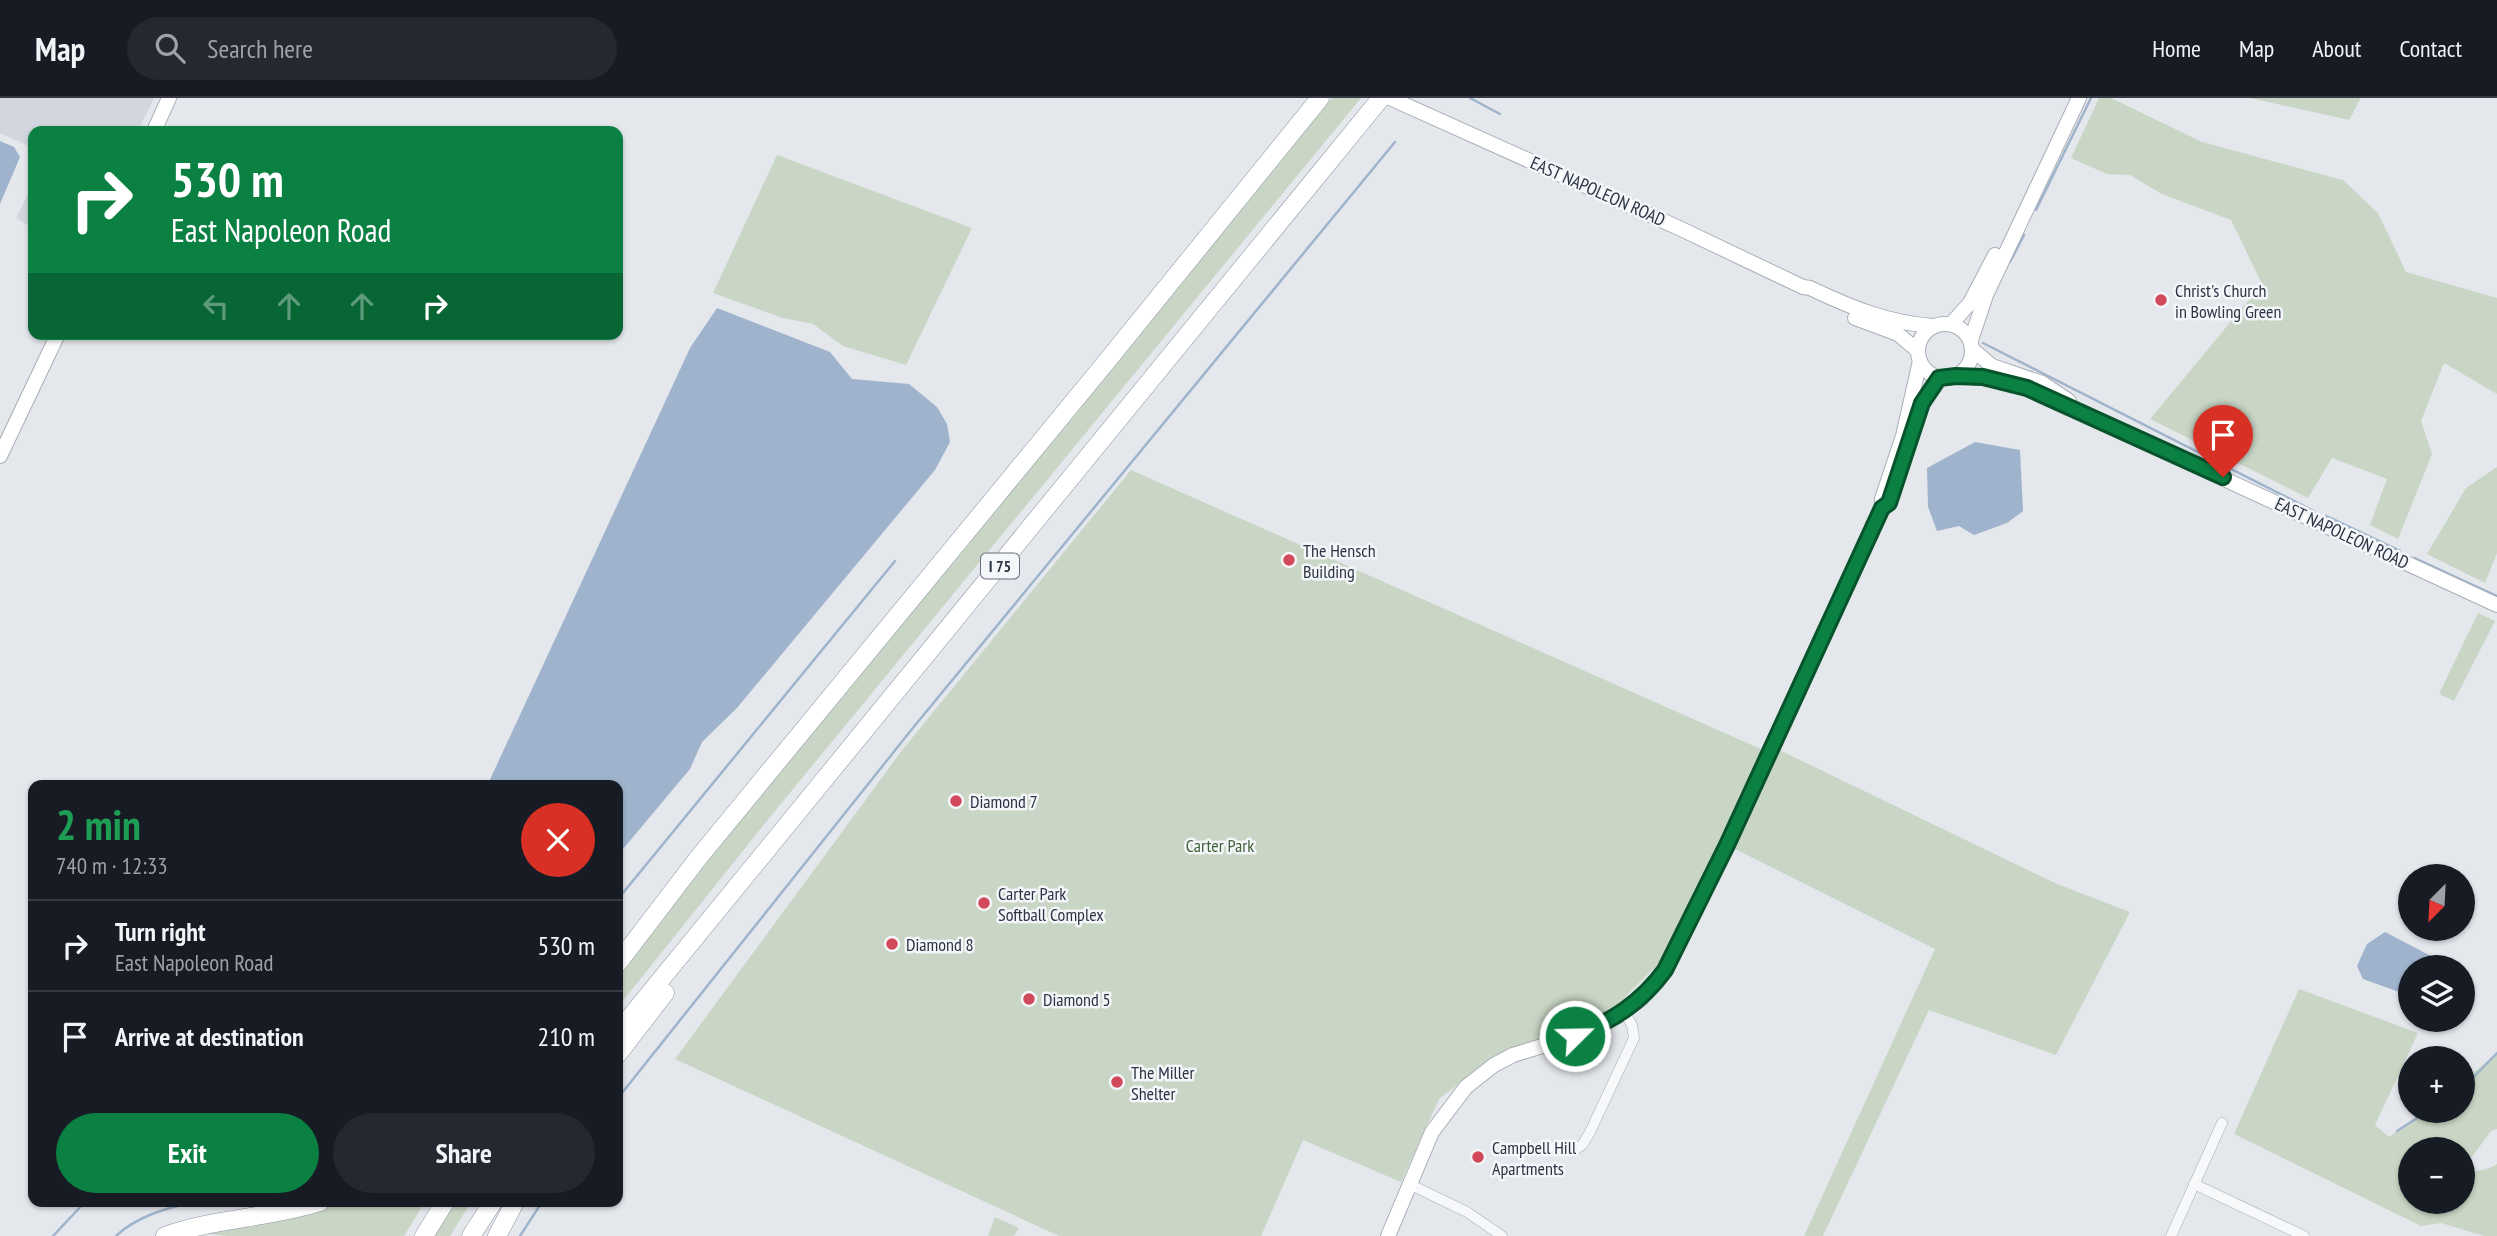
<!DOCTYPE html>
<meta charset="utf-8">
<style>
:root{--surface:#171b24;--page:#242831;--text:#f1f3f6;--muted:#9ea1a6;--line:#363941;--accent:#0b8043}
body{margin:0;font-family:"PT Sans Narrow",sans-serif;background:var(--page);color:var(--text);height:100vh;display:flex;flex-direction:column;font-size:26px;white-space:nowrap}
*{box-sizing:border-box;margin:0}
p{font-size:23px;color:var(--muted)}
.icon{flex:none;width:38px;height:38px;fill:none;stroke:currentColor;stroke-width:2;stroke-linecap:round;stroke-linejoin:round}
.map{position:relative;flex:1;overflow:hidden}
.details{position:absolute;left:28px;top:682px;width:595px;height:427px;display:flex;flex-direction:column;background:var(--surface);border-radius:14px;box-shadow:0 2px 5px #0004}
.details>*{flex:none}
.top-card{position:absolute;left:28px;top:28px;width:595px;height:214px;border-radius:14px;box-shadow:0 2px 5px #0004;background:#0b8043;color:#fff;overflow:hidden}
.needle{width:46px;rotate:204deg}
.buttons{position:absolute;left:2398px;top:766px;display:grid;gap:14px}
.buttons a{display:grid;place-items:center;width:77px;height:77px;border-radius:50%;background:var(--surface);box-shadow:0 2px 5px #0004;font-size:35px}
.pin{position:absolute;display:grid;place-items:center;width:60px;height:60px;color:#fff;margin:-72px -30px;border-radius:50% 50% 50% 0;rotate:-45deg;box-shadow:0 0 7px #0007}
.pin .icon{rotate:45deg}
.me{position:absolute;width:77px;margin:-38px;rotate:67deg;stroke-linejoin:round;filter:drop-shadow(0 0 5px #0008)}
.turn{display:flex;align-items:center;gap:24px;height:147px;padding:0 28px;font-size:32px}
.turn .icon{width:91px;height:91px;stroke-width:2.5}
.turn b{display:block;font-size:49px;line-height:60px}
.lanes{display:flex;align-items:center;height:66px;padding:0 28px;background:#0003;justify-content:center;gap:35px;direction:ltr}
.lanes .off{opacity:.35}
.round{display:grid;place-items:center;flex:none;width:74px;height:74px;border-radius:37px;background:var(--page)}
.summary{display:flex;align-items:center;justify-content:space-between;height:119px;padding:0 28px}
h1{font-size:42px;font-weight:600;line-height:52px;color:#1e9e55}
.cta{display:flex;gap:14px;margin-top:auto;padding:14px 28px}
.cta a{flex:1;height:80px;border-radius:42px;background:var(--accent);color:#fff;font-size:28px;font-weight:600;line-height:80px;text-align:center}
.cta a+a{background:var(--page);color:var(--text)}
ul{padding:0;list-style:none}
li{display:flex;align-items:center;gap:21px;height:91px;padding:0 28px;border-top:2px solid var(--line)}
li div{flex:1}
li b{display:block;font-size:26px}
li em{font-style:normal}
header{display:flex;align-items:center;gap:42px;box-sizing:border-box;height:98px;padding:0 35px;background:var(--surface);border-bottom:2px solid var(--line)}
header strong{font-size:33px}
nav{display:flex;gap:38px;margin-inline-start:auto;font-size:24px}
.search{width:490px;height:63px;background:var(--page);display:flex;align-items:center;gap:18px;box-sizing:border-box;padding:0 24px;border-radius:38px;color:var(--muted);font-size:26px}
.map>svg:first-child{display:block}
.built{fill:#d2d6de}
.green{fill:#c9d6c5}
.water{fill:#9fb4cc}
.lines{fill:none;stroke-linecap:round;stroke-linejoin:round}
.stream{stroke:#9fb4cc;stroke-width:2.5}
.street-casing{stroke:#a9aeb7;stroke-width:11}
.secondary-casing{stroke:#a9aeb7;stroke-width:16}
.highway-casing{stroke:#8b94a3;stroke-width:19}
.street{stroke:#f7f8fa;stroke-width:10}
.secondary{stroke:#fff;stroke-width:14}
.highway{stroke:#fff;stroke-width:18}
.route-casing{stroke:#07532c;stroke-width:18}
.route{stroke:#0b8043;stroke-width:12}
.poi-dot{fill:#d1495b;stroke:#f4f6f9;stroke-width:2.5}
.labels{text-anchor:middle;dominant-baseline:central;stroke-width:5;stroke-linejoin:round;paint-order:stroke}
.shield{fill:#f4f6f9;stroke:#676e7b;stroke-width:2}
.shield-label{font-size:16px;font-weight:bold;fill:#2b3445}
.street-label{font-size:18px;fill:#2b3445;stroke:#f4f6f9}
.poi-label{font-size:18px;fill:#2b3445;stroke:#f4f6f9;text-anchor:start}
.park-label{font-size:18px;fill:#3f6138;stroke:#f4f6f9}
</style>
<header>
<strong>Map</strong>
<div class="search"><svg class="icon" aria-label="search" viewBox="0 0 24 24"><circle cx="10" cy="10" r="6"/><path d="M15 15l6 6"/></svg>Search here</div>
<nav><a>Home</a><a>Map</a><a>About</a><a>Contact</a></nav>
</header>
<div class="map">
<svg width="2497" height="1138" viewBox="0 0 2497 1138">
<rect width="100%" height="100%" fill="#e4e7ec"/>
<g class="built">
<path d="M0,0H154L138,33H33V50L0,35Z"/>
<path d="M33,86V130L16,120Z"/>
</g>
<g class="green">
<path d="M1332,0H1361L766,724L618,909V870Z"/>
<path d="M2099,0H2111L2202,44L2343,82L2378,115L2406,174L2497,200V296L2444,265L2421,323L2432,356L2398,441L2370,427L2387,381L2332,360L2308,400L2150,321L2262,186L2231,122L2162,96L2130,77L2107,76L2071,60Z"/>
<path d="M2250,0H2361L2349,22Z"/>
<path d="M777,57L972,130L906,267L843,248L813,226L783,220L713,195Z"/>
<path d="M2497,369V455L2485,485L2427,456L2466,390Z"/>
<path d="M1131,372L1763,652L1706,780L1666,858L1608,916L1564,935L1517,950L1482,968L1439,1001L1401,1084L1303,1042L1261,1138H1059L675,961L903,651Z"/>
<path d="M2478,515L2495,523L2454,603L2439,596Z"/>
<path d="M1773,649L2057,786L2130,814L2056,957L1929,912L1823,1138H1804L1935,851L1727,747Z"/>
<path d="M2299,891L2418,935L2375,1027L2389,1039L2424,1013H2462V984L2497,955V1031L2491,1033L2469,1063L2462,1064V1052H2410V1104H2462V1072C2475,1074 2486,1073 2497,1066V1138H2484L2441,1125L2421,1128L2234,1036Z"/>
<path d="M340,1104H425L404,1138H228L209,1136L207,1133L320,1111Z"/>
<path d="M445,1104H471L450,1138H426Z"/>
<path d="M995,1119L1019,1130L1014,1138H988Z"/>
</g>
<g class="water">
<path d="M0,43L14,49L20,59L0,106Z"/>
<path d="M717,210L830,254L852,281L909,286L937,309L947,326L950,344L935,372L737,610L702,644L690,671L618,757V688H487L690,250Z"/>
<path d="M1975,344L2020,352L2023,413L2007,425L1974,437L1959,428L1937,433L1928,409L1927,370Z"/>
<path d="M2385,834L2454,870H2410V898L2363,881L2357,868L2367,846Z"/>
</g>
<g class="lines">
<g class="stream">
<path d="M1470,0L1500,16"/>
<path d="M2036,112L2091,0"/>
<path d="M2010,164L2024,137"/>
<path d="M1983,245L2314,413"/>
<path d="M2326,418L2400,453"/>
<path d="M2414,460L2497,498"/>
<path d="M618,801L895,463"/>
<path d="M2462,991L2497,955"/>
<path d="M618,1000L912,631L1395,44"/>
<path d="M2397,1033L2428,1013"/>
<path d="M53,1138L85,1104"/>
<path d="M116,1138C137,1118 167,1110 194,1104"/>
<path d="M520,1138L542,1104"/>
</g>
<defs>
<g id="street">
<path d="M1553,1049L1575,1052L1583,1046L1590,1034L1634,940L1632,927L1624,914"/>
<path d="M2194,1086L2304,1138"/>
<path d="M1411,1087L1467,1114L1502,1138"/>
<path d="M2171,1138L2222,1025"/>
</g>
<g id="secondary">
<path d="M1390,0L1679,130L1803,189L1810,190C1850,209 1888,225 1933,228"/>
<path d="M154,33L169,0"/>
<path d="M1855,220L1898,236L1918,253"/>
<path d="M1952,225L1970,205L1995,157"/>
<circle cx="1945" cy="253" r="27"/>
<path d="M1971,242L1986,197L2079,0"/>
<path d="M1972,251L1992,268L2042,285L2069,303"/>
<path d="M1956,278L1995,281L2027,290L2497,507"/>
<path d="M1915,325L1926,297L1939,280"/>
<path d="M0,358L58,236"/>
<path d="M1388,1138L1432,1034L1466,989L1494,967L1513,957L1575,938L1618,918L1642,900L1665,872L1727,747L1882,410V401L1903,338L1920,263"/>
</g>
<g id="highway">
<path d="M618,865L699,759L1107,263L1320,0"/>
<path d="M618,934L1381,0"/>
<path d="M618,956L665,895"/>
<path d="M165,1138C215,1120 270,1120 320,1104"/>
<path d="M424,1138L445,1104"/>
<path d="M471,1138L493,1104"/>
<path d="M497,1138L515,1104"/>
</g>
</defs>
<use href="#street" class="street-casing"/>
<use href="#secondary" class="secondary-casing"/>
<use href="#highway" class="highway-casing"/>
<use href="#street" class="street"/>
<use href="#secondary" class="secondary"/>
<use href="#highway" class="highway"/>
</g>
<g class="lines">
<defs>
<path id="route" d="M1575,938C1612,923 1641,905 1665,872L1727,747L1882,410L1889,405L1922,305L1939,280L1956,278L1983,279L2027,290L2223,379"/>
</defs>
<use href="#route" class="route-casing"/>
<use href="#route" class="route"/>
</g>
<g class="poi-dot">
<circle cx="2161" cy="202" r="7"/>
<circle cx="1289" cy="462" r="7"/>
<circle cx="956" cy="703" r="7"/>
<circle cx="984" cy="805" r="7"/>
<circle cx="892" cy="846" r="7"/>
<circle cx="1029" cy="901" r="7"/>
<circle cx="1117" cy="984" r="7"/>
<circle cx="1478" cy="1059" r="7"/>
</g>
<g class="labels">
<rect class="shield" x="981" y="455.5" width="38" height="25" rx="5"/>
<g class="shield-label">
<text x="1000" y="468">I 75</text>
</g>
<g class="street-label">
<text transform="translate(1598 93) rotate(24)">EAST NAPOLEON ROAD</text>
<text transform="translate(2342 435) rotate(25)">EAST NAPOLEON ROAD</text>
</g>
<g class="poi-label">
<text x="2175" y="192">Christ's Church<tspan x="2175" dy="21">in Bowling Green</tspan></text>
<text x="1303" y="452">The Hensch<tspan x="1303" dy="21">Building</tspan></text>
<text x="970" y="703">Diamond 7</text>
<text x="998" y="795">Carter Park<tspan x="998" dy="21">Softball Complex</tspan></text>
<text x="906" y="846">Diamond 8</text>
<text x="1043" y="901">Diamond 5</text>
<text x="1131" y="974">The Miller<tspan x="1131" dy="21">Shelter</tspan></text>
<text x="1492" y="1049">Campbell Hill<tspan x="1492" dy="21">Apartments</tspan></text>
</g>
<g class="park-label">
<text x="1220" y="747">Carter Park</text>
</g>
</g>
</svg>
<div class="buttons">
<a><svg class="needle" viewBox="-14 -14 28 28"><path d="M0-13l5 13h-10z" fill="#e53935"/><path d="M0 13l5-13h-10z" fill="#9ea1a6"/></svg></a>
<a><svg class="icon" aria-label="layers" viewBox="0 0 24 24"><path d="M12 4l9 5-9 5-9-5zM3 14l9 5 9-5"/></svg></a>
<a>+</a>
<a>−</a>
</div>
<div class="pin" style="left:2223px;top:379px;background:#d93025"><svg class="icon" aria-label="arrive" viewBox="0 0 24 24"><path d="M6 21V4h12l-3 4 3 4H6"/></svg></div>
<svg class="me" style="left:1575px;top:938px" viewBox="-20 -20 40 40"><circle r="17" fill="#0b8043" stroke="#fff" stroke-width="3"/><path d="M0-11L8 9 0 5-8 9z" fill="#fff"/></svg>
<div class="top-card">
<div class="turn"><svg class="icon" aria-label="right" viewBox="0 0 24 24"><path d="M7 20v-9h11M14 6l5 5-5 5"/></svg><div><b>530 m</b>East Napoleon Road</div></div>
<div class="lanes"><svg class="icon off" aria-label="left" viewBox="0 0 24 24"><path d="M17 20v-9H6M10 6l-5 5 5 5"/></svg><svg class="icon off" aria-label="ahead" viewBox="0 0 24 24"><path d="M12 20V5M6 11l6-6 6 6"/></svg><svg class="icon off" aria-label="ahead" viewBox="0 0 24 24"><path d="M12 20V5M6 11l6-6 6 6"/></svg><svg class="icon" aria-label="right" viewBox="0 0 24 24"><path d="M7 20v-9h11M14 6l5 5-5 5"/></svg></div>
</div>
<section class="details">
<div class="summary"><div><h1>2 min</h1><p>740 m · 12:33</p></div><a class="round" style="background:#d93025;color:#fff"><svg class="icon" aria-label="close" viewBox="0 0 24 24"><path d="M6 6l12 12M18 6L6 18"/></svg></a></div>
<ul>
<li><svg class="icon" aria-label="right" viewBox="0 0 24 24"><path d="M7 20v-9h11M14 6l5 5-5 5"/></svg><div><b>Turn right</b><p>East Napoleon Road</p></div><em>530 m</em></li>
<li><svg class="icon" aria-label="arrive" viewBox="0 0 24 24"><path d="M6 21V4h12l-3 4 3 4H6"/></svg><div><b>Arrive at destination</b></div><em>210 m</em></li>
</ul>
<div class="cta"><a>Exit</a><a>Share</a></div>
</section>
</div>
